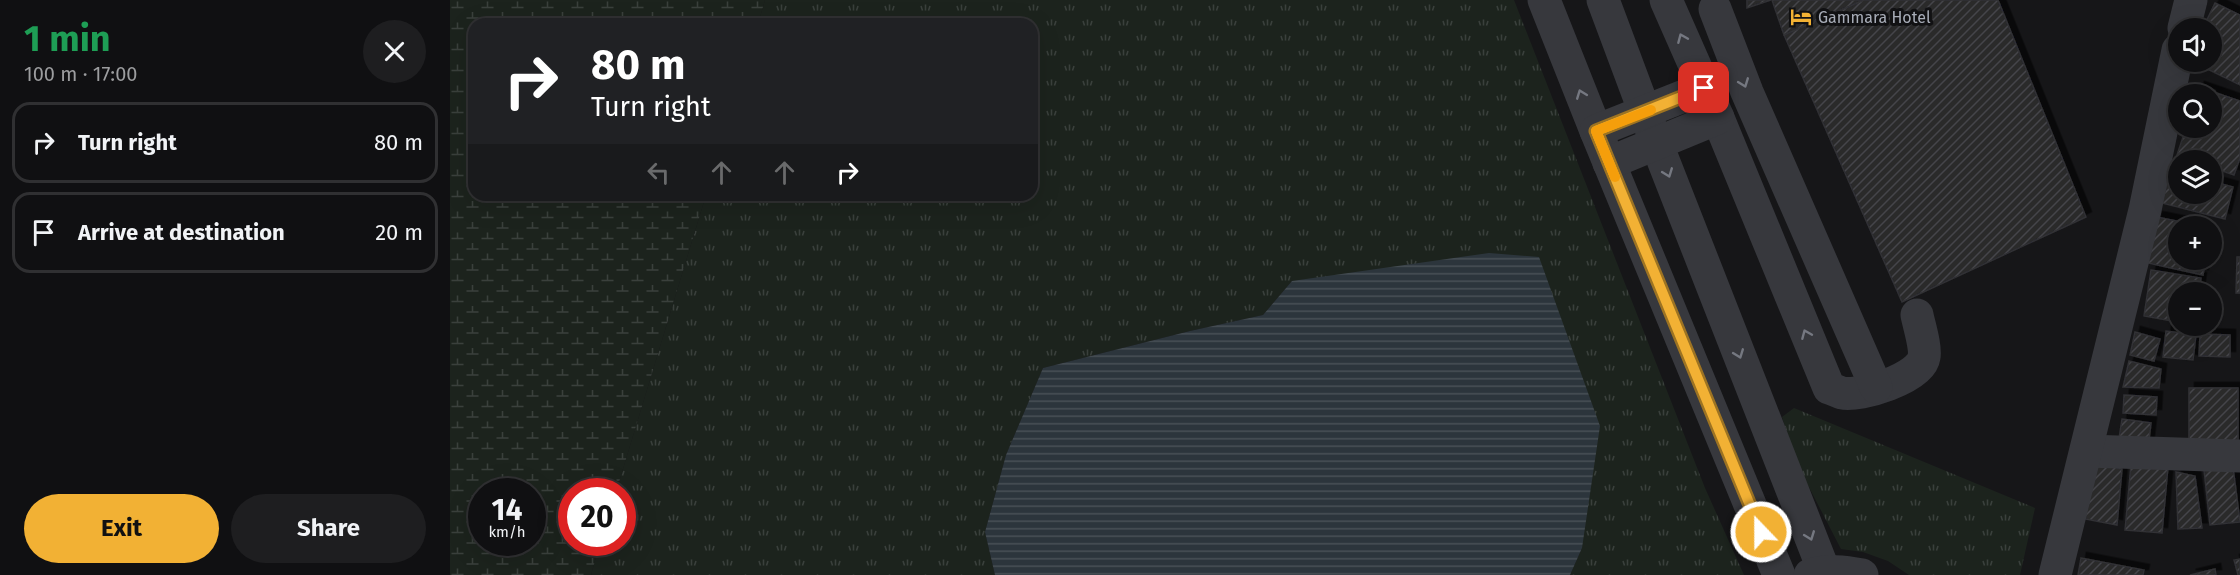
<!DOCTYPE html>
<meta charset="utf-8">
<style>
:root{--surface:#101012;--page:#1e1e20;--text:#f1f3f6;--muted:#9c9d9f;--line:#303032;--accent:#f2b134}
body{margin:0;font-family:"Fira Sans",sans-serif;background:var(--page);color:var(--text);height:100vh;display:flex;flex-direction:column;font-size:22px;white-space:nowrap}
*{box-sizing:border-box;margin:0}
p{font-size:20px;color:var(--muted)}
.icon{flex:none;width:33px;height:33px;fill:none;stroke:currentColor;stroke-width:2;stroke-linecap:round;stroke-linejoin:round}
.map{position:relative;flex:1;overflow:hidden}
.details{display:flex;flex-direction:column;background:var(--surface);width:450px}
.details>*{flex:none}
.banner{position:absolute;left:18px;top:18px;width:570px;height:183px;border-radius:18px;box-shadow:0 6px 24px #0002,0 0 0 2px var(--line);background:#202124;color:#fff;overflow:hidden}
.buttons{position:absolute;left:1718px;top:18px;display:grid;gap:12px}
.buttons a{display:grid;place-items:center;width:54px;height:54px;border-radius:50%;background:var(--surface);box-shadow:0 6px 24px #0002,0 0 0 2px var(--line);font-size:30px}
.speed{position:absolute;left:18px;top:478px;display:flex;gap:12px;font-size:30px;font-weight:700;text-align:center}
.speed>*{display:grid;place-content:center;width:78px;height:78px;border-radius:50%;background:var(--surface);box-shadow:0 6px 24px #0002,0 0 0 2px var(--line);line-height:1}
.speed small{font-size:15px;font-weight:400}
.speed .limit{border:9px solid #d22;background:#fff;color:#111}
.pin{position:absolute;display:grid;place-items:center;width:51px;height:51px;color:#fff;margin:-26px;border-radius:12px;box-shadow:0 3px 9px #0006}
.me{position:absolute;width:66px;margin:-33px;rotate:338deg;stroke-linejoin:round;filter:drop-shadow(0 0 4px #0008)}
.turn{display:flex;align-items:center;gap:21px;height:126px;padding:0 24px;font-size:27px}
.turn .icon{width:78px;height:78px;stroke-width:2.5}
.turn b{display:block;font-size:42px;line-height:51px}
.lanes{display:flex;align-items:center;height:57px;padding:0 24px;background:#0003;justify-content:center;gap:30px;direction:ltr}
.lanes .off{opacity:.35}
.round{display:grid;place-items:center;flex:none;width:63px;height:63px;border-radius:32px;background:var(--page)}
.headline{display:flex;align-items:center;justify-content:space-between;height:102px;padding:0 24px}
h1{font-size:36px;font-weight:700;line-height:45px;color:#1e9e55}
.action{display:flex;gap:12px;margin-top:auto;padding:12px 24px}
.action a{flex:1;height:69px;border-radius:36px;background:var(--accent);color:#111;font-size:24px;font-weight:700;line-height:69px;text-align:center}
.action a+a{background:var(--page);color:var(--text)}
ul{padding:0;list-style:none}
li{display:flex;align-items:center;gap:18px;height:81px;margin:0 12px 9px;padding:0 12px;border:3px solid var(--line);border-radius:18px}
li div{flex:1}
li b{display:block;font-size:22px}
li em{font-style:normal}
main{display:flex;flex:1;min-height:0}
.map>svg:first-child{display:block}
.grass{fill:url(#grass-tufts)}
.wetland{fill:url(#wetland-marsh);fill-rule:evenodd}
.water{fill:url(#water-rules)}
.building{fill:url(#building-hatch);stroke:#303034;stroke-width:1.5;filter:url(#shadow)}
.lines{fill:none;stroke-linecap:round;stroke-linejoin:round}
.minor{stroke:#37383d;stroke-width:33}
.oneway{stroke:#757881}
.route-casing{stroke:#9d7322;stroke-width:15}
.route{stroke:#f2b134;stroke-width:10}
.slow{stroke:#f59e0b;stroke-width:10}
.labels{text-anchor:middle;dominant-baseline:central;stroke-width:6;stroke-linejoin:round;paint-order:stroke}
.poi-label{font-size:16px;fill:#a8adb8;stroke:#111113;text-anchor:start}
</style>
<main>
<section class="details">
<div class="headline"><div><h1>1 min</h1><p>100 m · 17:00</p></div><a class="round"><svg class="icon" aria-label="close" viewBox="0 0 24 24"><path d="M6 6l12 12M18 6L6 18"/></svg></a></div>
<ul>
<li><svg class="icon" aria-label="right" viewBox="0 0 24 24"><path d="M7 20v-9h11M14 6l5 5-5 5"/></svg><div><b>Turn right</b></div><em>80 m</em></li>
<li><svg class="icon" aria-label="arrive" viewBox="0 0 24 24"><path d="M6 21V4h12l-3 4 3 4H6"/></svg><div><b>Arrive at destination</b></div><em>20 m</em></li>
</ul>
<div class="action"><a>Exit</a><a>Share</a></div>
</section>
<div class="map">
<svg width="1790" height="575" viewBox="0 0 1790 575">
<defs>
<pattern id="grass-tufts" width="24" height="20" patternUnits="userSpaceOnUse" patternTransform="scale(1.5)"><rect width="24" height="20" fill="#1c231d"/><path d="M3 7l-1-3M5 7V3M7 7l1-3M15 17l-1-3M17 17v-4M19 17l1-3" fill="none" stroke="#3a403c"/></pattern>
<pattern id="wetland-marsh" width="20" height="14" patternUnits="userSpaceOnUse" patternTransform="scale(1.5)"><rect width="20" height="14" fill="#1c231d"/><path d="M1 5h8M5 5V1M11 12h8M15 12V8" fill="none" stroke="#3a403c"/></pattern>
<pattern id="water-rules" width="6" height="5" patternUnits="userSpaceOnUse" patternTransform="scale(1.5)"><rect width="6" height="5" fill="#2c353c"/><path d="M0 2.5h6" fill="none" stroke="#485056"/></pattern>
<pattern id="building-hatch" width="6" height="6" patternUnits="userSpaceOnUse" patternTransform="scale(1.5)"><rect width="6" height="6" fill="#29292c"/><path d="M-1 1l2-2M0 6l6-6M5 7l2-2" fill="none" stroke="#454548"/></pattern>
<filter id="shadow"><feDropShadow dx="5.5" dy="-5.5" stdDeviation="0" flood-color="#0009"/></filter>
</defs>
<rect width="100%" height="100%" fill="#161618"/>
<g class="grass">
<path d="M315,0H1064L1255,488L1294,575H1120L1132,548L842,281L813,315L740,331L593,368L556,455L535,532L545,575H141L150,543H172V492H166L256,195H582V24H308Z"/>
<path d="M1344,408L1585,508L1570,575H1459L1438,561L1413,552L1391,549L1347,464L1332,417Z"/>
</g>
<path class="wetland" d="M0,0H315L308,24H24V195H256L166,492H122V543H150L141,575H0ZM32,492H82V543H32Z"/>
<path class="water" d="M1039,253L1089,257L1150,426L1132,548L1120,575H545L535,532L556,455L593,368L740,331L813,315L842,281Z"/>
<g class="building">
<path d="M1297,0H1321L1297,8Z"/>
<path d="M1322,0H1414L1334,35Z"/>
<path d="M1414,0H1548L1636,217L1452,302L1334,35Z"/>
<path d="M1765,3L1790,15V85L1743,62H1761V28H1753Z"/>
<path d="M1749,87L1790,101V158L1784,175L1761,167V160H1743L1727,155L1736,128H1761V94H1747Z"/>
<path d="M1720,171L1728,173V194H1761V181L1783,187L1775,219L1712,203Z"/>
<path d="M1707,217L1751,226H1728V260H1756L1753,275L1698,263Z"/>
<path d="M1787,257H1790V293H1786Z"/>
<path d="M1701,270L1751,278L1749,292H1728V322L1694,316Z"/>
<path d="M1716,331L1746,335L1743,360L1713,357Z"/>
<path d="M1685,332L1710,339L1704,361L1680,355Z"/>
<path d="M1750,334L1780,335V357L1749,356Z"/>
<path d="M1679,361L1711,369L1709,388L1673,387Z"/>
<rect x="1739" y="388" width="49" height="57"/>
<path d="M1674,395L1707,397L1706,415L1673,413Z"/>
<path d="M1672,419L1701,423L1698,449L1668,445Z"/>
<path d="M1645,462L1672,469L1667,525L1635,519Z"/>
<path d="M1681,464L1718,467L1712,533L1675,530Z"/>
<path d="M1783,467L1790,522L1760,525L1754,470Z"/>
<path d="M1726,472L1745,476L1752,528L1728,529Z"/>
<path d="M1631,558L1694,570L1693,575H1628Z"/>
<path d="M1790,559V575H1788L1784,560Z"/>
<path d="M1765,569L1766,575H1740Z"/>
</g>
<g class="lines">
<g class="minor">
<path d="M1094,0L1146,131L1329,575"/>
<path d="M1153,0L1206,142L1374,571"/>
<path d="M1216,0L1268,118L1379,388C1383,389 1388,392 1392,393C1410,397 1471,378 1474,357C1476,347 1469,325 1467,315"/>
<path d="M1265,9L1297,92L1426,387"/>
<path d="M1734,28L1741,0"/>
<path d="M1146,131L1254,88"/>
<path d="M1159,163L1268,118"/>
<path d="M1637,451L1790,456"/>
<path d="M1360,575C1378,570 1393,571 1412,575"/>
<path d="M1605,575L1695,210L1728,50"/>
</g>
</g>
<defs><path id="oneway-chevron" d="M-2-3.5L2.5 0L-2 3.5" fill="none" stroke-width="1.6" stroke-linecap="round" stroke-linejoin="round" transform="scale(1.5)"/></defs>
<g class="oneway">
<use href="#oneway-chevron" transform="translate(1232 38) rotate(-113)"/>
<use href="#oneway-chevron" transform="translate(1294 83) rotate(69)"/>
<use href="#oneway-chevron" transform="translate(1131 94) rotate(-111)"/>
<use href="#oneway-chevron" transform="translate(1218 173) rotate(69)"/>
<use href="#oneway-chevron" transform="translate(1356 334) rotate(-113)"/>
<use href="#oneway-chevron" transform="translate(1289 354) rotate(69)"/>
<use href="#oneway-chevron" transform="translate(1360 536) rotate(69)"/>
</g>
<g class="lines">
<defs>
<path id="route" d="M1254,88L1146,131L1311,532"/>
</defs>
<use href="#route" class="route-casing"/>
<use href="#route" class="route"/>
<path class="slow" d="M1165,177L1146,131L1201,110"/>
</g>
<defs>
<symbol id="hotel-bare" viewBox="-9 -9 18 18"><path d="M-6-4.5h1.5V1H6V5H4.5V3h-9V5H-6ZM-4 0a1.8 1.8 0 1 1 3.6 0ZM.5 0V-2.5h3Q6-2.5 6 0Z" fill="#f2b134" stroke="#111113" stroke-width="2.5" paint-order="stroke"/></symbol>
</defs>
<g fill-rule="evenodd">
<use href="#hotel-bare" x="1336" y="2" width="30" height="30"/>
</g>
<g class="labels">
<g class="poi-label">
<text x="1368" y="17">Gammara Hotel</text>
</g>
</g>
</svg>
<div class="buttons">
<a><svg class="icon" aria-label="sound" viewBox="0 0 24 24"><path d="M4 9h4l5-4v14l-5-4H4zM17 9q2 3 0 6"/></svg></a>
<a><svg class="icon" aria-label="search" viewBox="0 0 24 24"><circle cx="10" cy="10" r="6"/><path d="M15 15l6 6"/></svg></a>
<a><svg class="icon" aria-label="layers" viewBox="0 0 24 24"><path d="M12 4l9 5-9 5-9-5zM3 14l9 5 9-5"/></svg></a>
<a>+</a>
<a>−</a>
</div>
<div class="speed"><div>14<small>km/h</small></div><div class="limit">20</div></div>
<div class="pin" style="left:1254px;top:88px;background:#d93025"><svg class="icon" aria-label="arrive" viewBox="0 0 24 24"><path d="M6 21V4h12l-3 4 3 4H6"/></svg></div>
<svg class="me" style="left:1311px;top:532px" viewBox="-20 -20 40 40"><circle r="17" fill="#f2b134" stroke="#fff" stroke-width="3"/><path d="M0-11L8 9 0 5-8 9z" fill="#fff"/></svg>
<div class="banner">
<div class="turn"><svg class="icon" aria-label="right" viewBox="0 0 24 24"><path d="M7 20v-9h11M14 6l5 5-5 5"/></svg><div><b>80 m</b>Turn right</div></div>
<div class="lanes"><svg class="icon off" aria-label="left" viewBox="0 0 24 24"><path d="M17 20v-9H6M10 6l-5 5 5 5"/></svg><svg class="icon off" aria-label="ahead" viewBox="0 0 24 24"><path d="M12 20V5M6 11l6-6 6 6"/></svg><svg class="icon off" aria-label="ahead" viewBox="0 0 24 24"><path d="M12 20V5M6 11l6-6 6 6"/></svg><svg class="icon" aria-label="right" viewBox="0 0 24 24"><path d="M7 20v-9h11M14 6l5 5-5 5"/></svg></div>
</div>
</div>
</main>
